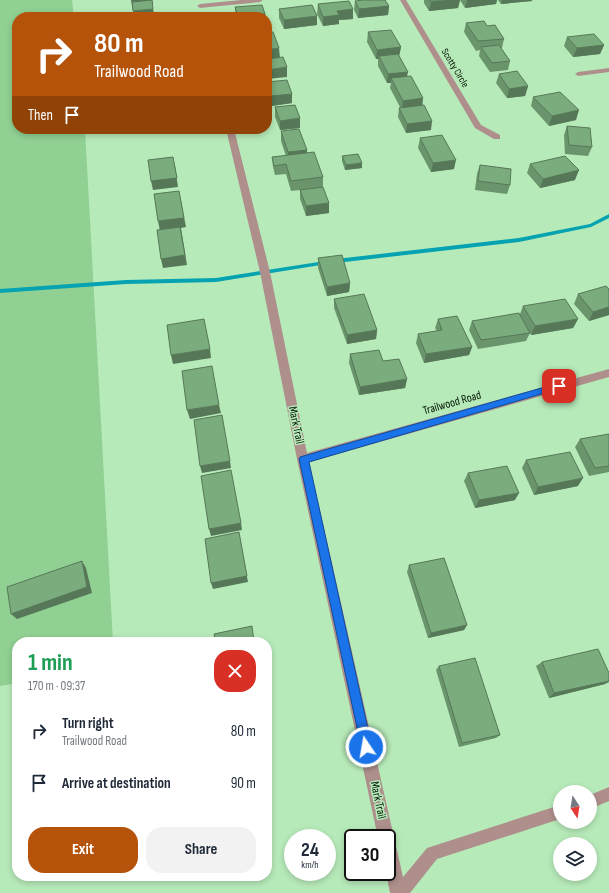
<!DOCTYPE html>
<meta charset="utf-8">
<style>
:root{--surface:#fff;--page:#f2f2f3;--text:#1f2937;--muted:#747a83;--accent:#b45309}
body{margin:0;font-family:"Sofia Sans Condensed",sans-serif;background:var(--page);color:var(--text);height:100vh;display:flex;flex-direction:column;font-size:15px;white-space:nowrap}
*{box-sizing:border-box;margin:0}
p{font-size:13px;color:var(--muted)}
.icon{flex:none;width:22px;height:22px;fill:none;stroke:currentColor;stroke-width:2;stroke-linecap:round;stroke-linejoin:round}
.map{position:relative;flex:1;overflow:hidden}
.side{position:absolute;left:12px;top:637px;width:260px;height:244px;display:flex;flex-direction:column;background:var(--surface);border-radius:16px;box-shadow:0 2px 6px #0003}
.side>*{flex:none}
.banner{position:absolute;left:12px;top:12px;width:260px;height:122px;border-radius:16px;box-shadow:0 2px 6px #0003;background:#b45309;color:#fff;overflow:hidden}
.needle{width:26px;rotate:168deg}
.buttons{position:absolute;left:553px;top:785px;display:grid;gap:8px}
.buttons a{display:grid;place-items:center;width:44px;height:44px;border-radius:50%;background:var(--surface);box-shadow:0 2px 6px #0003;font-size:20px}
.speed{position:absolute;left:284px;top:829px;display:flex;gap:8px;font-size:20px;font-weight:700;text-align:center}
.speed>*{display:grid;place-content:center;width:52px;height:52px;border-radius:50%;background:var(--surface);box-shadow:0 2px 6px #0003;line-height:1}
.speed small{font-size:10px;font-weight:400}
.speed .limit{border:2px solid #111;border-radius:6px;background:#fff;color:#111}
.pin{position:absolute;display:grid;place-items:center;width:34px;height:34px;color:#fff;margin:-17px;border-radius:8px;box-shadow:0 2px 6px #0006}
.me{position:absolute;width:44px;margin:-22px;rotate:348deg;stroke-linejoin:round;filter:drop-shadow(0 0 3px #0008)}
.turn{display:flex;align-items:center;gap:14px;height:84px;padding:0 16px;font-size:18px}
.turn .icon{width:52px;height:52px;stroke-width:2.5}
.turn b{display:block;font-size:28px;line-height:34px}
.then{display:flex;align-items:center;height:38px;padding:0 16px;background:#0003;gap:8px;font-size:15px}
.round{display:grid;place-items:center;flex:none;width:42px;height:42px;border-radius:16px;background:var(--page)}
.head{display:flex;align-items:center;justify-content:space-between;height:68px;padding:0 16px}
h1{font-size:24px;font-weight:700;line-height:30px;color:#1e9e55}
.action{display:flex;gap:8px;margin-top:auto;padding:8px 16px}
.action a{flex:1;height:46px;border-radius:16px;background:var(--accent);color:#fff;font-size:16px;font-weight:700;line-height:46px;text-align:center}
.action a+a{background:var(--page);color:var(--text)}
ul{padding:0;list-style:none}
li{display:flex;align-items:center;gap:12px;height:52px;padding:0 16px}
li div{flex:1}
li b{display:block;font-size:15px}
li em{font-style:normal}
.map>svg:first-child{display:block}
.green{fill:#90d193}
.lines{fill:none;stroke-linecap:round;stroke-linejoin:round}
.stream{fill:#05a3b1;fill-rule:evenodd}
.minor{fill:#af8f8c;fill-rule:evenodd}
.wall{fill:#6a946c}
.shaded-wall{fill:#567858}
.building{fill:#7bac7d;stroke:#567858}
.route{fill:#1a73e8;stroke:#114b97}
.labels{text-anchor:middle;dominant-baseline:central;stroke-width:3;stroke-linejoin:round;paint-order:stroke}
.far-street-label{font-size:10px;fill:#041605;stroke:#b7eab9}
.street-label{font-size:12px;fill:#041605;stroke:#b7eab9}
</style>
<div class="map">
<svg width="609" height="893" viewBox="0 0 609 893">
<rect width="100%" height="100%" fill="#b7eab9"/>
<path class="green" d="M0,0H72L74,17H17V129H85L113,642H17V683L0,686Z"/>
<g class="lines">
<g class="stream">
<path d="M609,214V218L591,227L519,242L336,263L334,261L336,259L519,238L590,224Z"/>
<path d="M325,261L327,263V264L216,282L126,284L0,293V289L126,280L216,278Z"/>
</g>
<g class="minor">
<path d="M241,0H263L260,2L200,8L197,6L200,4Z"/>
<path d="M400,0H406L481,125L500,135V139H494L475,128Z"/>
<path d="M609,68V72L578,76L575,74L578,72Z"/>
<path d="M226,129H234L270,272L307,453L609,369V377L309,462L403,877L427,848L560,805V819L437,859L410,893H390L386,872L387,838H378L297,459L260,272Z"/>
<path d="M609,787V801L590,809V795Z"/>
</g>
</g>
<g class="wall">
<path d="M424,0H497L496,4L465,8L460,0L458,8L429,11L424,3Z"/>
<path d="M498,0H532V1L501,4Z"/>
<path d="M355,1L389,6L388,15L358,18L354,10Z"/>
<path d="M318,4L353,19L339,20V24L323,26L317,14Z"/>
<path d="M235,7L265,14L266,17H236Z"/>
<path d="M279,9L317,25L284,29L279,18Z"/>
<path d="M466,23L487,26L504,39L502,48H501L510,61L508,70L490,72L479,56L480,50L476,51L464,32Z"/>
<path d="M368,32L401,47L399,56L407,77L423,98L422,105L431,130L406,133L398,117L399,108L400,107L390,88L391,83H387L378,66V59H376L367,42Z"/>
<path d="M567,37L604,45L600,54L573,57L564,46Z"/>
<path d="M499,74L528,86L525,96L507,98L496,83Z"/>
<path d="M267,82L292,103L272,106L267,92Z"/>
<path d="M533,97L576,120L549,126L531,106Z"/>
<path d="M275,107L300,128L280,130L275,117Z"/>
<path d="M567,126L592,147L588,156L565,154L564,135Z"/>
<path d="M281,131L307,150V153L323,177V187L329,213L306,216L300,199V190L291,191L286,174L275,175L273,167L272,157L286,156L281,141Z"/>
<path d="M420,138L454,169L431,172L418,148Z"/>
<path d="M342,156L362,168L345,170L342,161Z"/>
<path d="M530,164L575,180L540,188L527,173Z"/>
<path d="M480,165L510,185L507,194L475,190L477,174Z"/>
<path d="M318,258L350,283L349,292L327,296L318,268Z"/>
<path d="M609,289V315L589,321L574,304L578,294Z"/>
<path d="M334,299L377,330L376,339L347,344L334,308Z"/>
<path d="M523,306L578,319L573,328L531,335L530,333L526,341L478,349L469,330L472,321L520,314Z"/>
<path d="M438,319L472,347L469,355L424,363L416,343L418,334L437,331L435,328Z"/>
<path d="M350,354L383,361L407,379L405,388L359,395L349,363Z"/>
<path d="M609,434V472L589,476L575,447L580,439Z"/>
<path d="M526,460L578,486L534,495L522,468Z"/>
<path d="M468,473L515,500L475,508L464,481Z"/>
<path d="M409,565L467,625L464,630L428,638L407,572Z"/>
<path d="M542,662L605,684L549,698L536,666Z"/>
<path d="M439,666L500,735L496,738L459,747L436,670Z"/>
</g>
<g class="shaded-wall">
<path d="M131,0H152L153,3L132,5Z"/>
<path d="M453,0H460L458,8L429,11L431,2Z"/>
<path d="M467,0H497L496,4L465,8Z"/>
<path d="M502,0H532V1L501,4Z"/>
<path d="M389,6L388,15L358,18L359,9Z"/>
<path d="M153,9L155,17H134L133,11Z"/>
<path d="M353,9V19L339,20V24L323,26V17L337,11Z"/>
<path d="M256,14H265L266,17H256Z"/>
<path d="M317,16V25L284,29V20Z"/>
<path d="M604,45L600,54L573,57L577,48Z"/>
<path d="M401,47L399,56H379L378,59H376L377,50Z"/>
<path d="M279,48L280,58L267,59V50Z"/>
<path d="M287,67V77L267,79V70Z"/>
<path d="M408,72L406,81L391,78V83H387L388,74Z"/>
<path d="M528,86L525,96L507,98L509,89Z"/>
<path d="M292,94V103L272,106L271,96Z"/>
<path d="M423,98L422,108L402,110L403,101Z"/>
<path d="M579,110L576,120L549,126L552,116Z"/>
<path d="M300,118V128L280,130V121Z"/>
<path d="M432,121L431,130L406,133L407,124Z"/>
<path d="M151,129H173V130L152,132Z"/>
<path d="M307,150V159L288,162V152Z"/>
<path d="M456,160L454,169L431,172L433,163Z"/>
<path d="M362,163V168L345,170L346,165Z"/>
<path d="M175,166L178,187L153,190L151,181Z"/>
<path d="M579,170L575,180L540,188L543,179Z"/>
<path d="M179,191L186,227L181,228L187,265L163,268L161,259L160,231L158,221Z"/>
<path d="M329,203V213L306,216V206Z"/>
<path d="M350,283L349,292L327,296V287Z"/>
<path d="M609,307V315L589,321L593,312Z"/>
<path d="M578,319L573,328L531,335L535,326Z"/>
<path d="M377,330L376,339L347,344V335Z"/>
<path d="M472,347L469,355L424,363L426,354Z"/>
<path d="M210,349L211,358L173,364L171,355Z"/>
<path d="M407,379L405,388L359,395L360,387Z"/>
<path d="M219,405L221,413L190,419L187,410Z"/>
<path d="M230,461L231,468L202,473L200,466Z"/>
<path d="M583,478L578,486L534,495L538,487Z"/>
<path d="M519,493L515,500L475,508L479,500Z"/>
<path d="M241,523L242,530L211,536L209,529Z"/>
<path d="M240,539L248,582L213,589L211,583Z"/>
<path d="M82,561L86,568L92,593L17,619L11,614Z"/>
<path d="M467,625L464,630L428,638L431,633Z"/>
<path d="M609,681V682L605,684L549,698L554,693Z"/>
<path d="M267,739L271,763L267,764Z"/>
</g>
<g class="building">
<path d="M152,0L153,9L133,11L132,2Z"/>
<path d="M363,0H385L389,6L359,9L355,1Z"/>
<path d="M429,0H453L431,2Z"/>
<path d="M349,1L353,9L337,11L339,15L323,17L318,4Z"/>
<path d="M262,5L265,14H256V17H238L235,7Z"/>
<path d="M312,5L317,16L284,20L279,9Z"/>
<path d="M154,16V17H141Z"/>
<path d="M484,21L487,26L495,25L504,39L478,41L466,23Z"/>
<path d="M391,30L401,47L377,50L368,32Z"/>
<path d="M267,32H273L279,48L267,50Z"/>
<path d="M594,34L604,45L577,48L567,37Z"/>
<path d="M499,45L510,61L492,63L481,47Z"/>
<path d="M398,54L408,72L388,74L379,56Z"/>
<path d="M283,57L287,67L267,70V59Z"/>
<path d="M517,71L528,86L509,89L499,74Z"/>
<path d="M411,76L423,98L403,101L391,78Z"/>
<path d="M287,80L292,94L271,96L267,82Z"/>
<path d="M560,92L579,110L552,116L533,97Z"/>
<path d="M295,105L300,118L280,121L275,107Z"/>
<path d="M424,105L432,121L407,124L399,108Z"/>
<path d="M567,126L590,128L592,147L569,145Z"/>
<path d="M299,129L307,150L288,152L281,131Z"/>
<path d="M442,135L456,160L433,163L420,138Z"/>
<path d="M314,152L323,177L291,181L286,164L274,166L272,157Z"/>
<path d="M358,154L362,163L346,165L342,156Z"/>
<path d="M565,156L579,170L543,179L530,164Z"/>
<path d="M173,157L177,178L151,181L148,160Z"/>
<path d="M480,165L511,169L510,185L478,181Z"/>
<path d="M323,187L329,203L306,206L300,190Z"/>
<path d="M179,191L184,218L158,221L154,194Z"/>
<path d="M180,227L185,255L161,259L157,230Z"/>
<path d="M342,255L350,283L327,287L318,258Z"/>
<path d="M606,286L609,289V307L593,312L578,294Z"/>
<path d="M364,294L377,330L347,335L334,299Z"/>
<path d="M565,299L578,319L535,326L523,306Z"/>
<path d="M519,313L530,333L481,340L472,321Z"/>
<path d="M457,316L472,347L426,354L418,334L442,330L438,319Z"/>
<path d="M204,319L210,349L171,355L167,325Z"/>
<path d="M379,350L383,361L399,359L407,379L360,387L350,354Z"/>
<path d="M212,366L219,405L187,410L182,371Z"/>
<path d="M222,415L230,461L200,466L194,420Z"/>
<path d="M609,434V466L595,468L580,439Z"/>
<path d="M570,452L583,478L538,487L526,460Z"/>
<path d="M507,466L519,493L479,500L468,473Z"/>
<path d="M231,470L241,523L209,529L201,476Z"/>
<path d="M239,532L247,576L211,583L205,539Z"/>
<path d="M444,558L467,625L431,633L409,565Z"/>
<path d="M82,561L87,587L11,614L7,587Z"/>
<path d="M252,626L254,642H216L214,634Z"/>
<path d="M598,649L609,673V681L554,693L542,662Z"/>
<path d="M475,658L500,735L462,743L439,666Z"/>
<path d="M267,741L270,760L267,761Z"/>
</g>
<path class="route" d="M559,383L562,384V388L309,462L372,747L371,751L366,753L362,751L299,459L300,457Z"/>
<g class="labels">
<g class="far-street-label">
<text transform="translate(455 68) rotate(59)">Scotty Circle</text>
</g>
<g class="street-label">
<text transform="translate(452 403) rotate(-16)">Trailwood Road</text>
<text transform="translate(296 425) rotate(78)">Mark Trail</text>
<text transform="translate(378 800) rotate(78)">Mark Trail</text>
</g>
</g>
</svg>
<div class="buttons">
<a><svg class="needle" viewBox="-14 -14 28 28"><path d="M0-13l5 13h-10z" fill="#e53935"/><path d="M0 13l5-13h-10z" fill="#747a83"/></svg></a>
<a><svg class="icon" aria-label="layers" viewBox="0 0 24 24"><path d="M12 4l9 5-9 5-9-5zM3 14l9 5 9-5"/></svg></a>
</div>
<div class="speed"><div>24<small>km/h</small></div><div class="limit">30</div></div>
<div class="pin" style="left:559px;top:386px;background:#d93025"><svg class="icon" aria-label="arrive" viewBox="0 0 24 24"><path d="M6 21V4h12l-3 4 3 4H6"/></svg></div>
<svg class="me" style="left:366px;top:747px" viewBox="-20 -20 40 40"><circle r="17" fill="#1a73e8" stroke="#fff" stroke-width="3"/><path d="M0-11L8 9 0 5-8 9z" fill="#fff"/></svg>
<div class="banner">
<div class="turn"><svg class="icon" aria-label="right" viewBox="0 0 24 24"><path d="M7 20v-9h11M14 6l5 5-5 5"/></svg><div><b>80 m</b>Trailwood Road</div></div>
<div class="then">Then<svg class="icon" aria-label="arrive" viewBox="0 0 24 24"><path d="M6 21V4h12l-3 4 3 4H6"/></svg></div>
</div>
<section class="side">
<div class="head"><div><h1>1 min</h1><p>170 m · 09:37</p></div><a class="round" style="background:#d93025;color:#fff"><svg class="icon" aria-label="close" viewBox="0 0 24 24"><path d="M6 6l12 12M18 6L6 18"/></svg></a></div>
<ul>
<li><svg class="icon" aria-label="right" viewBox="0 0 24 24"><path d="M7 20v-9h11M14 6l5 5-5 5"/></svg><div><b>Turn right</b><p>Trailwood Road</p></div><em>80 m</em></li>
<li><svg class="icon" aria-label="arrive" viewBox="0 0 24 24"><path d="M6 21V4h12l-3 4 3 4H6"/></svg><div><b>Arrive at destination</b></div><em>90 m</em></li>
</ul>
<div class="action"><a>Exit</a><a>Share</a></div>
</section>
</div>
